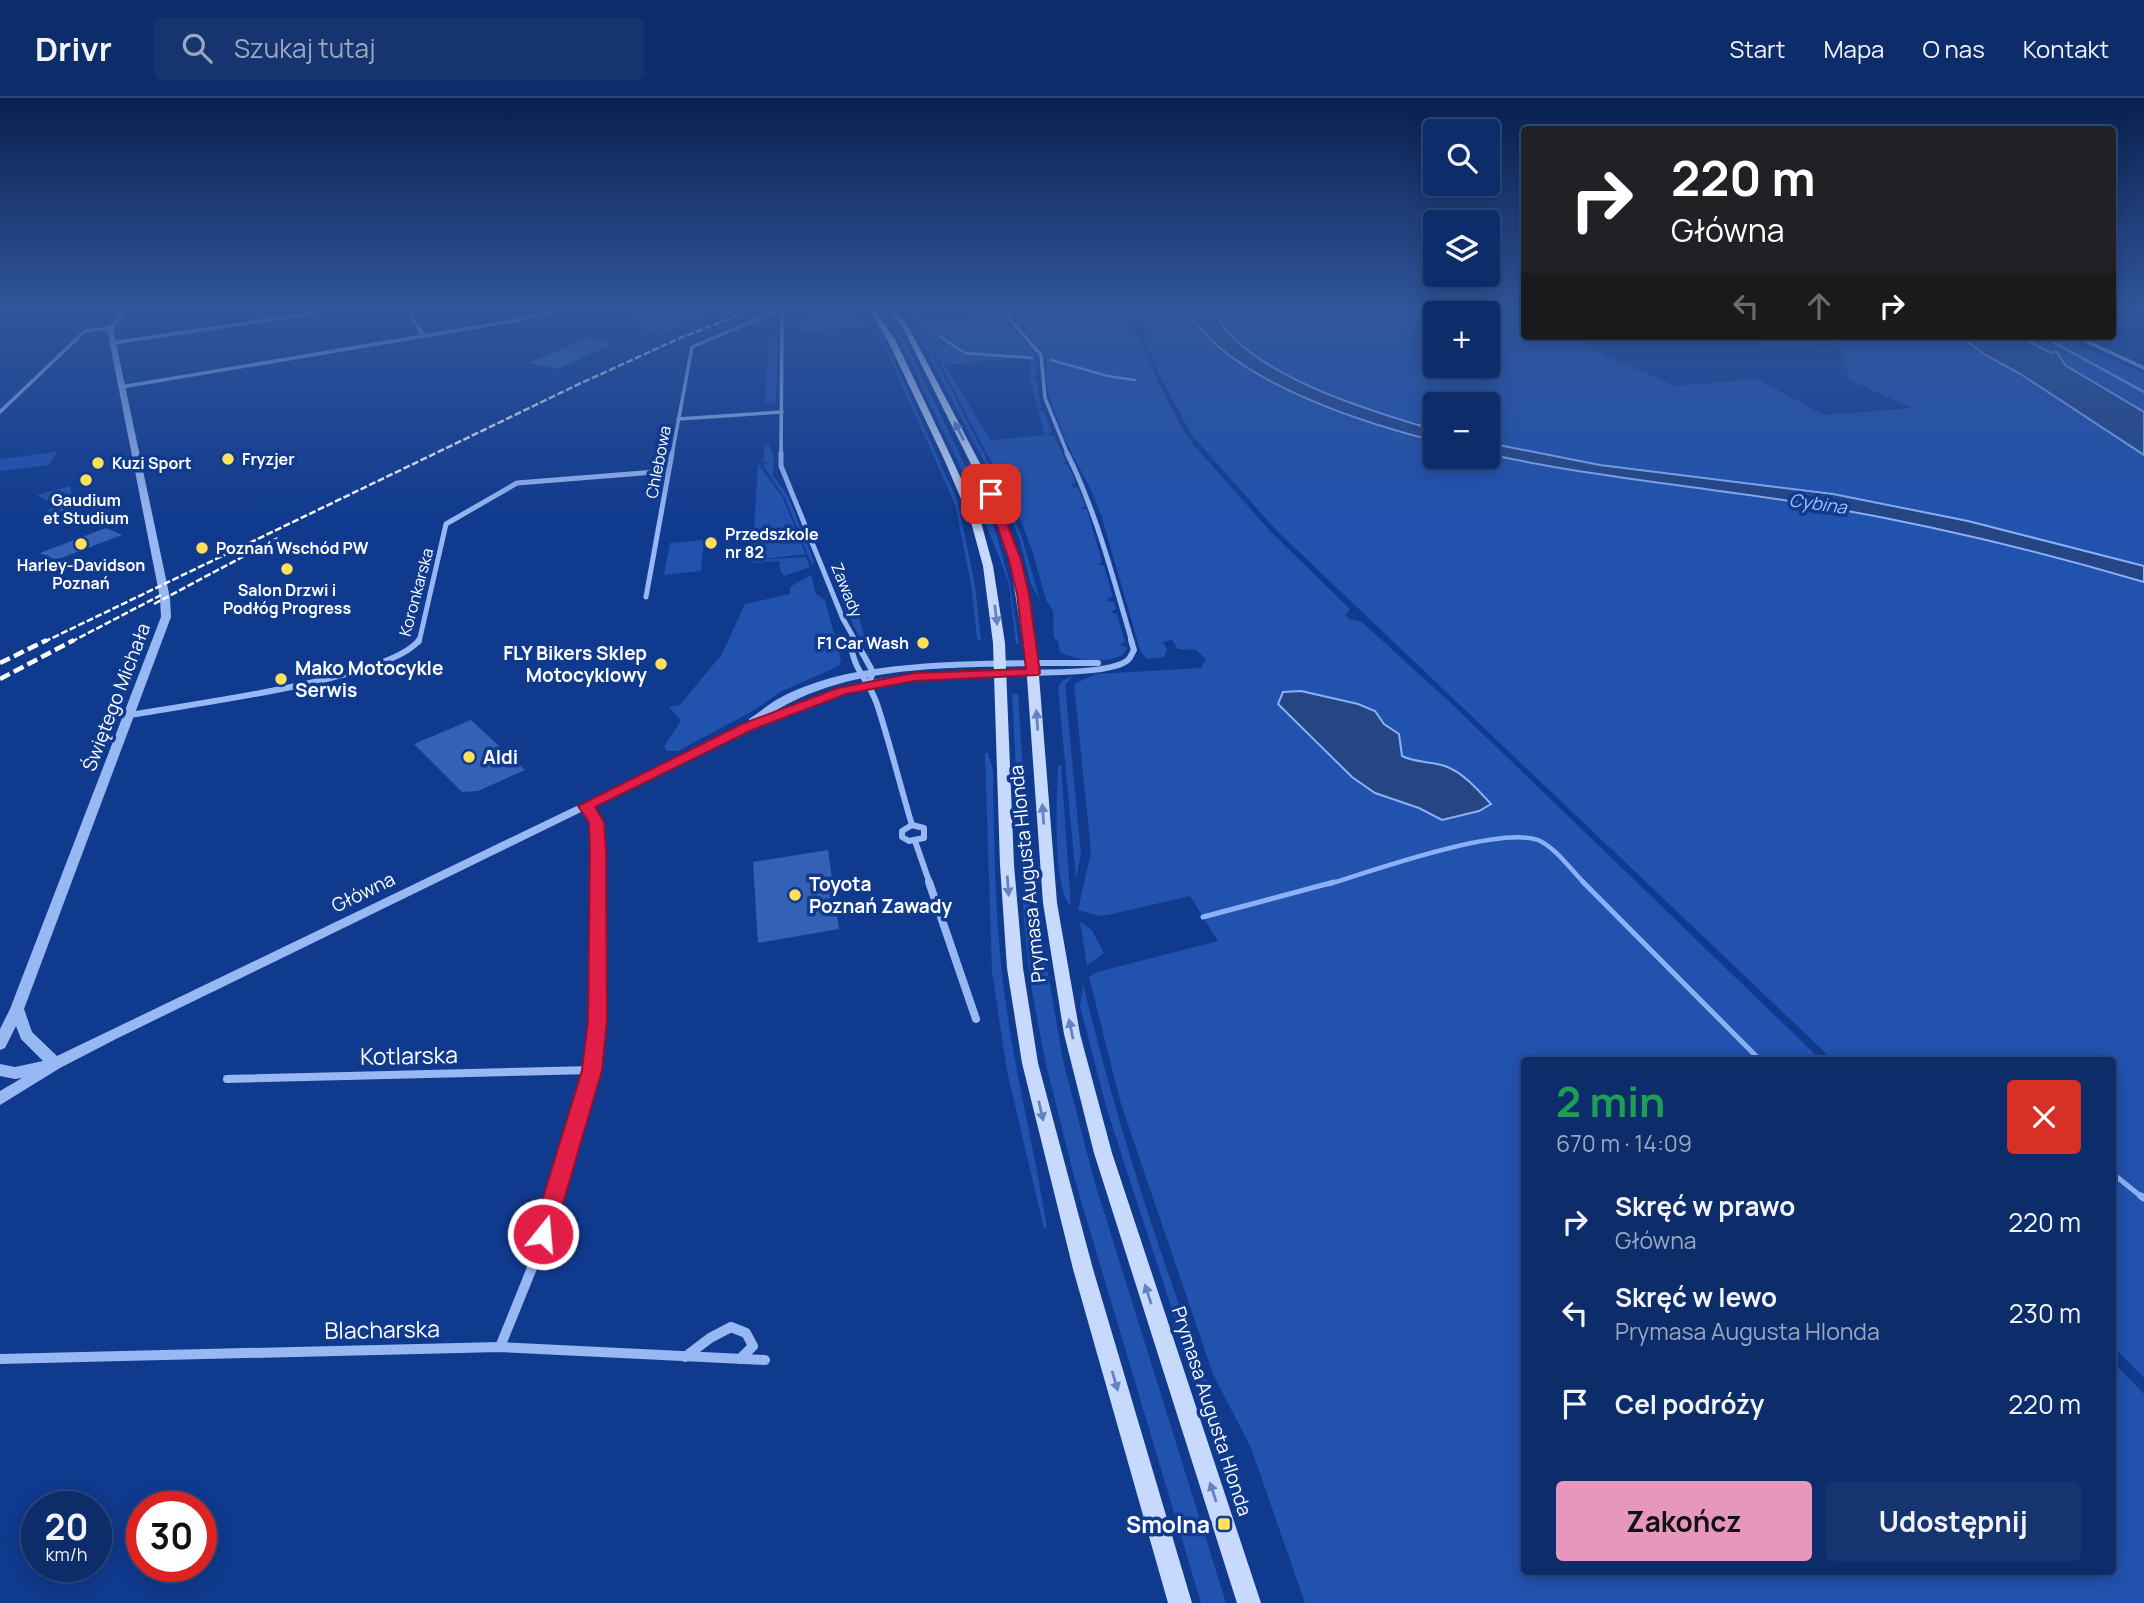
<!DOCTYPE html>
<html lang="pl">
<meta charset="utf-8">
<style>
:root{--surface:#0c2c6a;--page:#153470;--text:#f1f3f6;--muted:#9aa7c1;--line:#2c487e;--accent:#e797bd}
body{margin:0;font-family:Manrope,sans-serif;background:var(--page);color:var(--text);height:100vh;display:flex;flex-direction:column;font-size:26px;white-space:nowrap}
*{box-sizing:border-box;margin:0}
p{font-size:23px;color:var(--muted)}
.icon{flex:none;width:38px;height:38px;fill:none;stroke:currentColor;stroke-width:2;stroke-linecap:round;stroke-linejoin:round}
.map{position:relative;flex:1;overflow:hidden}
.drawer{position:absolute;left:1521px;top:959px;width:595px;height:518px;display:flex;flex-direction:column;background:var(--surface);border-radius:7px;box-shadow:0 4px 18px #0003,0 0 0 2px var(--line)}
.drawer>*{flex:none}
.banner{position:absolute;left:1521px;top:28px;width:595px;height:214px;border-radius:7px;box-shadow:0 4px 18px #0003,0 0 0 2px var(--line);background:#202124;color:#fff;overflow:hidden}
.fabs{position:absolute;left:1423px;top:21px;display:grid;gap:14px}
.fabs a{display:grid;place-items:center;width:77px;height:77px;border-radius:7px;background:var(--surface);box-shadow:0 4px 18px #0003,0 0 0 2px var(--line);font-size:35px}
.speed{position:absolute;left:21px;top:1393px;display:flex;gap:14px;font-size:35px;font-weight:700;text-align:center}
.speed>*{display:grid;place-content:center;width:91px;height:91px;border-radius:50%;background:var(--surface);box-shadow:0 4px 18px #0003,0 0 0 2px var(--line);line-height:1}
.speed small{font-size:18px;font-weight:400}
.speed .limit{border:10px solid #d22;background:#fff;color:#111}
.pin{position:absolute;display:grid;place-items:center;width:60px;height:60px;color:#fff;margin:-30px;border-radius:14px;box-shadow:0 4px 10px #0006}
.me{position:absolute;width:77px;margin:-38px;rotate:17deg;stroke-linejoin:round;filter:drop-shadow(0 0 5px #0008)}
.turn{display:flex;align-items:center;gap:24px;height:147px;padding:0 35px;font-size:32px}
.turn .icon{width:91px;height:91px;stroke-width:2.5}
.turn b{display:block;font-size:49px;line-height:60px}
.lanes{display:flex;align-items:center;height:66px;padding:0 35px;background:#0003;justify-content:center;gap:35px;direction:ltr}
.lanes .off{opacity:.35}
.round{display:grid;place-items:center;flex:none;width:74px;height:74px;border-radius:7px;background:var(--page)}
.summary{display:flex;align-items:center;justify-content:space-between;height:119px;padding:0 35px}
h1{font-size:42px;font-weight:700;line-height:52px;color:#1e9e55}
.primary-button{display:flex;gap:14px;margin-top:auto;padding:14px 35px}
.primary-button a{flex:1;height:80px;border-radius:7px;background:var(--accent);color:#111;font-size:28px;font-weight:700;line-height:80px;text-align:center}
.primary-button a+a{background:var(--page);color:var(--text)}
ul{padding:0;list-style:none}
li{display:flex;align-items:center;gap:21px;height:91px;padding:0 35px}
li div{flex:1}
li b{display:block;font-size:26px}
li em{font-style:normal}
header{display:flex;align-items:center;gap:42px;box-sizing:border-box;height:98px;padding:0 35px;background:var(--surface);border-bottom:2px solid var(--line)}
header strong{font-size:33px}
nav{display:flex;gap:38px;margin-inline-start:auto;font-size:24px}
.search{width:490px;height:63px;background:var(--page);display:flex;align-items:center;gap:18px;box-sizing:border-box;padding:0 24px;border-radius:7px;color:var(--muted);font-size:26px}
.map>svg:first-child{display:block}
.green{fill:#2152ae;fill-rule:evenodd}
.water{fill:#254584;stroke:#8ab1f6;stroke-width:2}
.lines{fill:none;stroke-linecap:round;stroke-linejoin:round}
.stream-far3{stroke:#8ab1f6;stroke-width:2.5}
.stream-far2{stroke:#8ab1f6;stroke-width:4.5}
.stream-far1{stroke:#8ab1f6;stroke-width:5}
.stream{stroke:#8ab1f6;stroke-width:7}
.building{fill:#3461b6}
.minor-far4{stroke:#98b8f3;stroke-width:3.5}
.minor-far3{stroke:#98b8f3;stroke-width:5}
.minor-far2{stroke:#98b8f3;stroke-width:6}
.minor-far1{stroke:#98b8f3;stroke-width:8}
.minor{stroke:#98b8f3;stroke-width:10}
.tertiary{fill:#98b8f3;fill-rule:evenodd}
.secondary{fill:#c7d9fd;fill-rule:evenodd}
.rail-far1{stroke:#fff;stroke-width:2.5;stroke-dasharray:7 2.5;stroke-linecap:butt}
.rail{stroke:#fff;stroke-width:4.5;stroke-dasharray:11 4.5;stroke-linecap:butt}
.oneway{fill:#6282c0}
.route{fill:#e11d48;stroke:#92132f;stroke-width:2}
.poi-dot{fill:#ffe05a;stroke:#103a8e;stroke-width:2.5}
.labels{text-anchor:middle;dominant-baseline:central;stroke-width:7;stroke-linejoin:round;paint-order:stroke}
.far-poi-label{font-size:16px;font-weight:bold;fill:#fff;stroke:#103a8e;text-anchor:start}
.far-street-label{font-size:16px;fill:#fff;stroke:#103a8e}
.far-water-label{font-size:18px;font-style:italic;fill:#a4c2fa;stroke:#103a8e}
.poi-label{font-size:19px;font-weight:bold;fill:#fff;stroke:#103a8e;text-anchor:start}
.street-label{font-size:19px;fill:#fff;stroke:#103a8e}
.near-street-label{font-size:23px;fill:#fff;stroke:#103a8e}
.near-poi-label{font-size:23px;font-weight:bold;fill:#fff;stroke:#103a8e;text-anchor:end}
</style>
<header>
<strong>Drivr</strong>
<div class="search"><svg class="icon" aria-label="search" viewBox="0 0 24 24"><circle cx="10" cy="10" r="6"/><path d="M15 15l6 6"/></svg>Szukaj tutaj</div>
<nav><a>Start</a><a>Mapa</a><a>O nas</a><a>Kontakt</a></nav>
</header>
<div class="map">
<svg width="2144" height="1505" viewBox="0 0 2144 1505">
<rect width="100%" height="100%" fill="#103a8e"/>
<g class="green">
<path d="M654,212L721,213L647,241L639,239L647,240L658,236L624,225L634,224L628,221Z"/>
<path d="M879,212H882L906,244L995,431L1010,486L1019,546H1016L1009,486L1001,464L972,393L893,229Z"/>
<path d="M905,212L915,222L1007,401L1022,440L1040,502L1031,486L1019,440L1004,401Z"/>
<path d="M912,212H915L923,223L1001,216L1009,225L1007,226L1012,228L1035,254L1038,266L1034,267L1038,268L1036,277L1032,280L1036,281L1041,310L1038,311L1029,279L1031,262L1017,260L945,267L990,342L1045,337L1038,312L1044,313L1052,334L1048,335L1049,338H1054L1066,363L1062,366H1067L1076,385L1072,386L1073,389L1078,390L1086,408L1080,411H1087L1102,464L1098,466L1104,468L1113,499L1107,500L1108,503L1114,504L1116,511L1111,514L1117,516L1125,544L1120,547L1127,550L1123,557C1104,566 1076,563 1060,554L1058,543L1054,540L1053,513L1046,502L1033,455L1017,413Z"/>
<path d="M1006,212H1139L1140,226L1131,228L1147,255L1157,282L1181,328L1192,345L1270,433L1350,511L1345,517L1349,521L1362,524L1454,608L1821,962H1524V1474H2112V1263L2144,1296V1505H1305L1251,1350L1213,1276L1121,1006L1089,879L1097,874L1218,843L1190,798L1108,817L1099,818L1078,812L1091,754L1074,586L1096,576L1201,570L1206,561L1196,552L1178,551L1172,542L1163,544L1167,552L1164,559L1148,561L1141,555L1102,420L1091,392L1063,338L1068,336L1062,335L1047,292L1046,258L1016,223L1019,219L1012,218Z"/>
<path d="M1143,212H1192L1226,253L1435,341V359H1488V353L1823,406L2144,474V1280L2112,1247V962H1833L1276,432L1191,336L1162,282L1141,234L1152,238L1144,229Z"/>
<path d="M1197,212H1523L1524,238H1574L1607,259L1675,288L1757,281L1824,317L1912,310L1850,282L1838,245L1768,249L1748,238H1961L1968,245L2030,280L2144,354V469L2019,435L1488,350V306H1435V336L1286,282ZM1435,215H1488V268H1435Z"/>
<path d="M853,213L867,229L799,235V223L805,222V218Z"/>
<path d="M865,216L878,228L957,402L975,486L981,543L977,541L971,486L955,406L878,234Z"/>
<path d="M2018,238H2061L2144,276V314L2078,276L2056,258Z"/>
<path d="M774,239L778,244L777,270L773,271L777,272L776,306L765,304L767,272L772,271H767L768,241Z"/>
<path d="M765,347H769L774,359L773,378L788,398L814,463L812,467L785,400L763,367L769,364H763Z"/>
<path d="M57,354L49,367L0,373V361Z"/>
<path d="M758,366L783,400L806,456L759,462L806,459L810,469L784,478L780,472L779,463L754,465L752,462Z"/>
<path d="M70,388L73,406L65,414L46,415L54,407L37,397Z"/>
<path d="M704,442L701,473L664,477L670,445Z"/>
<path d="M811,477L816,496L825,502L841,562L839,568L780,594L753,613L678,653H667L664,648L681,623L669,609L680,607L722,556L745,506L790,496V489Z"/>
<path d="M842,488L851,492L870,558L853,527L839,492Z"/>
<path d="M1073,578L1065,587L1081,756L1076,780L1058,590L1062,583Z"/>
<path d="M1012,596H1018L1028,760L1063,962L1094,1082L1226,1505H1201L1076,1086L1046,967L1031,888L1024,823Z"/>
<path d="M985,655H988L993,672C994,755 995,839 1008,921C1019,991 1036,1060 1047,1130L1044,1131L1007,973L992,874Z"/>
<path d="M1058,667H1061L1071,808C1052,791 1057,695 1058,667Z"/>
<path d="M1080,824L1092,832L1104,855L1087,867Z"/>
<path d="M1083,886C1119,1035 1167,1181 1223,1324L1219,1326L1193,1276L1107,1012L1080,908Z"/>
</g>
<g class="water">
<path d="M1188,212H1214C1240,275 1373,314 1435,332V343C1363,325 1224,281 1188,212Z"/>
<path d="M1961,238H2018L2051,255L2056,253L2065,267L2144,314V357L2019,275L1985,257Z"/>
<path d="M1488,345L1600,367L1833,396L1968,423L2144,468V484C2032,451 1918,424 1802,405C1697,388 1592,379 1488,356Z"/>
<path d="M1301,593L1358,606L1375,613L1384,626L1399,636L1402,658C1416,665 1430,663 1445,668C1464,675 1478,692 1491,706L1479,713L1442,722L1419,710L1375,695L1352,679L1278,606L1283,594Z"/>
</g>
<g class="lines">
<g class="stream-far3">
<path d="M939,238L965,255L1032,260"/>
<path d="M2042,238L2144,294"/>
<path d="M1051,262L1108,278L1135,282"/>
</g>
<path class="stream-far2" d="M1329,786C1372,773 1498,728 1538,742C1555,749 1572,773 1585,786"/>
<g class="stream-far1">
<path d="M1583,784L1760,962"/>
<path d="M1203,819L1334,784"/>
<path d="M2112,1075L2143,1100"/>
</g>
<path class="stream" d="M2141,1098L2144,1100"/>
</g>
<g class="building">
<path d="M586,240L615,245L558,271L528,265Z"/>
<path d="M106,430L122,437L56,462L40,455Z"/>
<path d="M471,622L525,672L478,693L462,694L414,646Z"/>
<path d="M828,752L839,831L758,845L753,764Z"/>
</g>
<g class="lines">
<g class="minor-far4">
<path d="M407,212L424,238"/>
<path d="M1002,212L1041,257L1045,300L1068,357"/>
<path d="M113,245L334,212"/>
<path d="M121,289L513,223L562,212"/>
<path d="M0,314L85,233L110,230"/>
<path d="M678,321L782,314"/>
<path d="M672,357L692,249L768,217L783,214"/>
<path d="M781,357L782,220L785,212"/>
</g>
<g class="minor-far3">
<path d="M781,355V368L843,521L856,544"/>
<path d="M1067,355C1097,416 1113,480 1132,544"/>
<path d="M646,499L672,355"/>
<path d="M850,541V544"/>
<path d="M419,544L446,426L517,385L668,373"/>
</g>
<g class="minor-far2">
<path d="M850,542C854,575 867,578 877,606C890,646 900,687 912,727"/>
<path d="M855,542L873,574L869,585"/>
<path d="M1032,565H1098"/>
<path d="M1033,575C1054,574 1113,575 1128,562C1131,559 1132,555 1134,552L1131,542"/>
<path d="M130,617C185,607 391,581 419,542"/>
<path d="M585,708C603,724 599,763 599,786"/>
<path d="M912,727L924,730V740L909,743L902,739V733Z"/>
<path d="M915,743L930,786"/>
</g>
<g class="minor-far1">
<path d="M929,784L976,921"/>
<path d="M227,981L592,972"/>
<path d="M554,1100L592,972L598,923L599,784"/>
</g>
<g class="minor">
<path d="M500,1249L536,1160L555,1098"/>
<path d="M685,1259L710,1240L731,1229L746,1235L753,1248L740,1261"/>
<path d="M0,1261L500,1249L765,1262"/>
</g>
<g class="tertiary">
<path d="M122,212H128L113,231L170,500L171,519L24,911L32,934L57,958L749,625V621C758,615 767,608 776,602C846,562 953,564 1032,562L1037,565L1032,568C943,570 843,567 766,619C794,608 822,595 852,587C911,571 972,573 1033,572L1038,575L1033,578C974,579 914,576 857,592C820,602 787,620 751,631L116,941L60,970L0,1007V993L22,980L15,981L0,978V966L15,969L43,963L21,941L16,928L5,950L0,952V931L10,911L161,519L160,500L107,231Z"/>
<path d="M2071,238H2079L2144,268V272Z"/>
</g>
<g class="secondary">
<path d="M869,212H875L896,243L952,361L981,424L993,468L1005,545L1014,767L1023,870L1038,965L1093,1171L1192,1505H1168L1073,1171L1022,965L1007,870L1000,767L993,545L983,468L971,424L944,361L888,243Z"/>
<path d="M890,212H897L909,230L996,396L1020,462L1038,565L1057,805L1080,936L1112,1055L1261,1505H1237L1094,1055L1064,936L1043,805L1026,565L1010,462L986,396L903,230Z"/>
</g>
<g class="rail-far1">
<path d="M154,506L278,440"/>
<path d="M44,544L579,286L680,240L752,212"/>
<path d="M71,544L161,497"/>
</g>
<g class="rail">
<path d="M0,565L47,542"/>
<path d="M0,581L74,542"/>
</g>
</g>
<defs><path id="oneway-solid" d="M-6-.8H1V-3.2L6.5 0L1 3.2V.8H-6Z" transform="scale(1.75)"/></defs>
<g class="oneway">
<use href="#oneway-solid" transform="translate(959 333) rotate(-117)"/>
<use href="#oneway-solid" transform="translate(996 517) rotate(83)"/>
<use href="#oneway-solid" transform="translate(1037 622) rotate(-94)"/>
<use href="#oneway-solid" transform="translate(1043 716) rotate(-94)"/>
<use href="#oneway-solid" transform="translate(1008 788) rotate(86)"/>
<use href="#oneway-solid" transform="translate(1071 931) rotate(-102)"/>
<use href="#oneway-solid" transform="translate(1041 1013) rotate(77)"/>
<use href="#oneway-solid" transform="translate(1148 1196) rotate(-108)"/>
<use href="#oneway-solid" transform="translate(1115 1283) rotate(74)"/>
<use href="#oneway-solid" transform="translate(1213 1394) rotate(-108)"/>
</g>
<linearGradient id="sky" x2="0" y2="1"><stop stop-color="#09204e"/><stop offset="0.5" stop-color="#31559b"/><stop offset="1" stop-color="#31559b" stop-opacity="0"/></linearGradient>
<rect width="2144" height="423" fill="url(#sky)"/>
<path class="route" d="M991,393L996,396L1021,462L1029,496L1040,575L1038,577L914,583L846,596L752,632L595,709L604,724L606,752L607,923L602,972L554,1136L550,1143L543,1146L535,1143L532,1136L582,972L588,923L590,752L589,724L578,708L742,626L838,590L914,575L1026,571L1017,496L1009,462L986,396Z"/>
<g class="poi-dot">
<circle cx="228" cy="361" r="7"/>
<circle cx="98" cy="365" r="7"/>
<circle cx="86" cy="382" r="7"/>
<circle cx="711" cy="445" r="7"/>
<circle cx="81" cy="446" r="7"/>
<circle cx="202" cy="450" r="7"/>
<circle cx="287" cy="471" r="7"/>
<circle cx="923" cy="545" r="7"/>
<circle cx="661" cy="566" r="7"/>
<circle cx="281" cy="581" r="7"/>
<circle cx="469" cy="659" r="7"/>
<circle cx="795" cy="797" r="7"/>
<rect x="1217" y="1419" width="14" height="14" rx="3.5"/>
</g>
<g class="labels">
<g class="far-poi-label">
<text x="242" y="361">Fryzjer</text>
<text x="112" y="365">Kuzi Sport</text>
<text x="86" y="402" text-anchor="middle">Gaudium<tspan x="86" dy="18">et Studium</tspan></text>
<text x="725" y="436">Przedszkole<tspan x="725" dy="18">nr 82</tspan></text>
<text x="216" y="450">Poznań Wschód PW</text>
<text x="81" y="467" text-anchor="middle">Harley-Davidson<tspan x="81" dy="18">Poznań</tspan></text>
<text x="287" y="492" text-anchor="middle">Salon Drzwi i<tspan x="287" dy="18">Podłóg Progress</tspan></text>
<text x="909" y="545" text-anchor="end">F1 Car Wash</text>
</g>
<g class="far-street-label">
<text transform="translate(658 364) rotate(-79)">Chlebowa</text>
<text transform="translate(847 492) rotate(68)">Zawady</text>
<text transform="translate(416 494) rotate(-75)">Koronkarska</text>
</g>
<g class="far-water-label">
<text transform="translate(1818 405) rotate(8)">Cybina</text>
</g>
<g class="poi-label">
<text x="647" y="555" text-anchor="end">FLY Bikers Sklep<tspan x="647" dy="22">Motocyklowy</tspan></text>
<text x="295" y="570">Mako Motocykle<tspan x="295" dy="22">Serwis</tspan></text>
<text x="483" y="659">Aldi</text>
<text x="809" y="786">Toyota<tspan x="809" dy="22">Poznań Zawady</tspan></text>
</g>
<g class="street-label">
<text transform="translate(116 599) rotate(-69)">Świętego Michała</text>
<text transform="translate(1027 776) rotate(-96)">Prymasa Augusta Hlonda</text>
<text transform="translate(363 794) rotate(-26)">Główna</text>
<text transform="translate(1212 1313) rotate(72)">Prymasa Augusta Hlonda</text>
</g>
<g class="near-street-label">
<text transform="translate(409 957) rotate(-1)">Kotlarska</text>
<text transform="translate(382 1231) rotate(-1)">Blacharska</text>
</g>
<g class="near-poi-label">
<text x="1210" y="1426">Smolna</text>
</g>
</g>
</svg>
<div class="fabs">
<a><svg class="icon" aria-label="search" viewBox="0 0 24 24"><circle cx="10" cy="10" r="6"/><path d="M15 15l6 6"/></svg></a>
<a><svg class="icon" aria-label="layers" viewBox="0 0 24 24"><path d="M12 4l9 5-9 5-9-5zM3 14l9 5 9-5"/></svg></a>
<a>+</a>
<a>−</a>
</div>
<div class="speed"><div>20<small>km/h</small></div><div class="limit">30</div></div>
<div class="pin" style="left:991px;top:396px;background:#d93025"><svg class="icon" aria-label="arrive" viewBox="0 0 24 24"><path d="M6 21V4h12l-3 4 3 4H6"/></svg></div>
<svg class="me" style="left:543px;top:1136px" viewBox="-20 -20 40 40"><circle r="17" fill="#e11d48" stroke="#fff" stroke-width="3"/><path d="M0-11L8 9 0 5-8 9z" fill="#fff"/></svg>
<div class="banner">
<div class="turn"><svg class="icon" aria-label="right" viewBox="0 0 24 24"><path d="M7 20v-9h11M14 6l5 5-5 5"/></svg><div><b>220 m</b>Główna</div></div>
<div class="lanes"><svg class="icon off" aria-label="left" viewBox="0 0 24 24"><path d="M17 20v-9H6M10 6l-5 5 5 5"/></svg><svg class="icon off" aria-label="ahead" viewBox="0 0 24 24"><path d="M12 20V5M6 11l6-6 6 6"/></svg><svg class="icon" aria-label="right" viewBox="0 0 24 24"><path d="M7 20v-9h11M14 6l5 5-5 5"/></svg></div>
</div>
<section class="drawer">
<div class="summary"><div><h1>2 min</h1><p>670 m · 14:09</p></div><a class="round" style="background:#d93025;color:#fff"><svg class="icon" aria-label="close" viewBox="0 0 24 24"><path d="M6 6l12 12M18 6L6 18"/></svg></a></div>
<ul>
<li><svg class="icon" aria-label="right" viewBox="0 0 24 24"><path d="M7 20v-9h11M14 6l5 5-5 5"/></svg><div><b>Skręć w prawo</b><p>Główna</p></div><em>220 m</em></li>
<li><svg class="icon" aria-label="left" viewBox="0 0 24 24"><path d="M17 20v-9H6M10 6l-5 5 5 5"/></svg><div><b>Skręć w lewo</b><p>Prymasa Augusta Hlonda</p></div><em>230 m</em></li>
<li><svg class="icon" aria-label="arrive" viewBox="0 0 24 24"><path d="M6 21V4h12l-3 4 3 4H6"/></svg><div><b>Cel podróży</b></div><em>220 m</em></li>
</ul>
<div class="primary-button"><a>Zakończ</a><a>Udostępnij</a></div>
</section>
</div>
